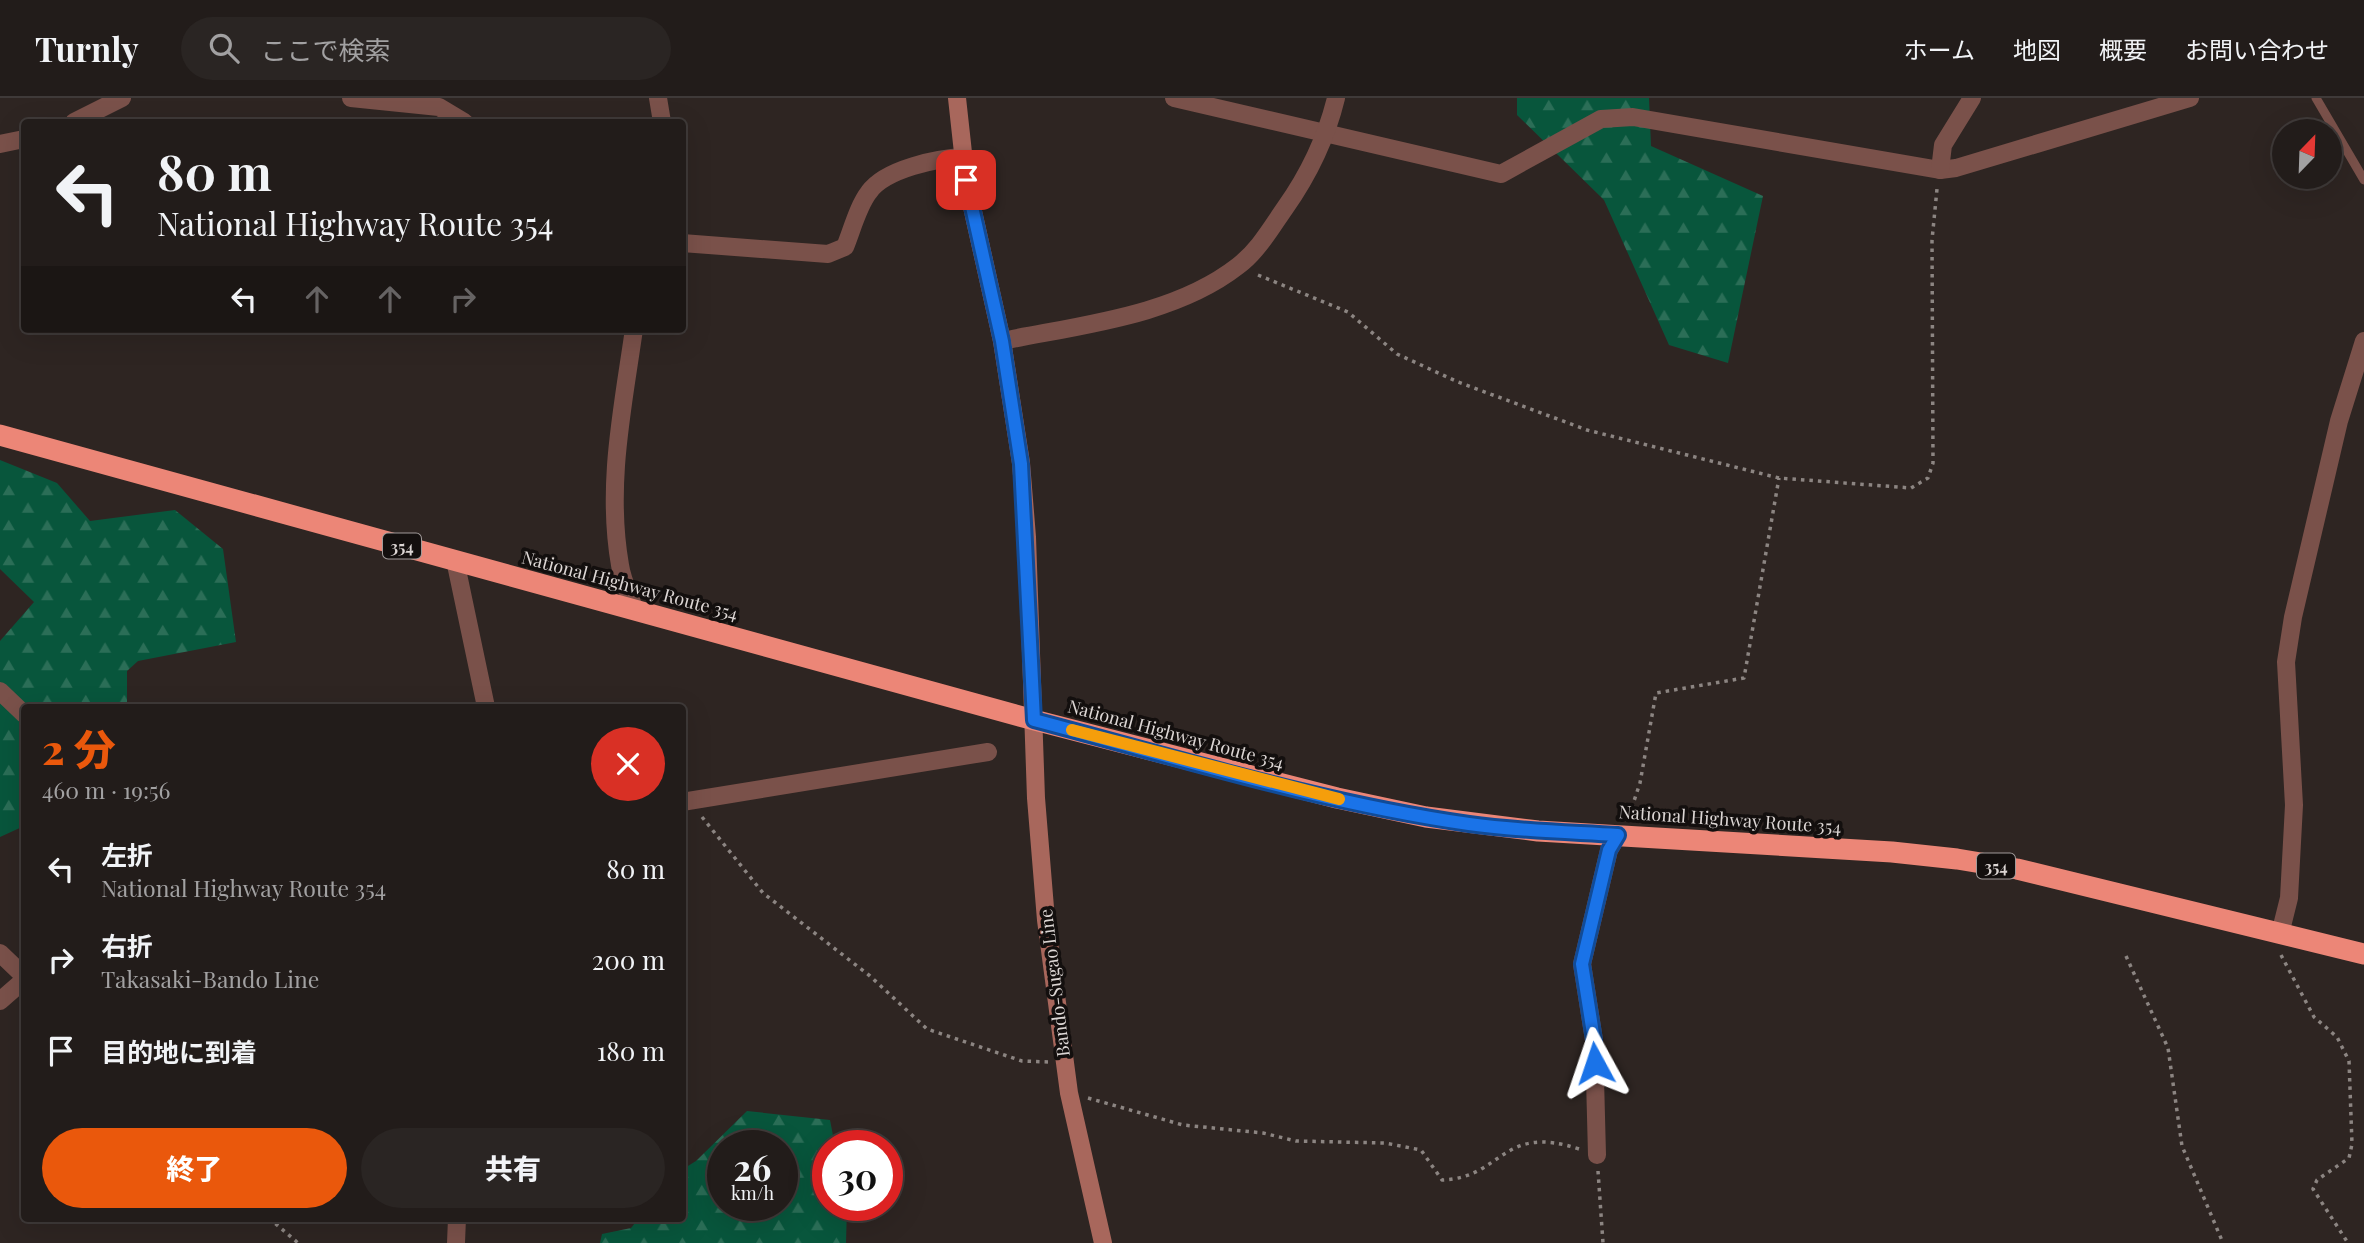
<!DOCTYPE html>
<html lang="ja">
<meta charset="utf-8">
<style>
:root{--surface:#221c1a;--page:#2a2523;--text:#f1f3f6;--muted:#a2a1a2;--line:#3f3a39;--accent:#ea580c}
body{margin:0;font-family:"Playfair Display","Noto Sans JP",serif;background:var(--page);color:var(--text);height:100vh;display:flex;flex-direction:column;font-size:26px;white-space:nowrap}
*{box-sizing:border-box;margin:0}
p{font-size:23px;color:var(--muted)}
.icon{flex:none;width:38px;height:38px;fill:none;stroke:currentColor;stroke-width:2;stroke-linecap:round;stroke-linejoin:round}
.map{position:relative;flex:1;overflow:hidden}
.side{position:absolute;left:21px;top:606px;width:665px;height:518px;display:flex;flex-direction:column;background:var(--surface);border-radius:7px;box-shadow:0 7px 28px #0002,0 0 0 2px var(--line)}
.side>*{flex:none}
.hud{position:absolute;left:21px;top:21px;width:665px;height:214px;border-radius:7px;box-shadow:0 7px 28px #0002,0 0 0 2px var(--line);background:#221c1a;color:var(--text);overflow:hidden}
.needle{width:46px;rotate:23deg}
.controls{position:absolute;left:2272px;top:21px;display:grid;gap:14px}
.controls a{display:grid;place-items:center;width:70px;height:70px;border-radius:50%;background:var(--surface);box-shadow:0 7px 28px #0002,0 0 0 2px var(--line);font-size:35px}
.speed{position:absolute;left:707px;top:1032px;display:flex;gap:14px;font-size:35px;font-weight:700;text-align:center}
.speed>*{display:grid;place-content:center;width:91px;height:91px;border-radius:50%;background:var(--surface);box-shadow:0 7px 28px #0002,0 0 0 2px var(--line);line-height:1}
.speed small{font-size:18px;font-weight:400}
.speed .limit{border:10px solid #d22;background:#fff;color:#111}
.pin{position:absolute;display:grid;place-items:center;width:60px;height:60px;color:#fff;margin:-30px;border-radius:14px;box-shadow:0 4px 10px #0006}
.me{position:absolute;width:77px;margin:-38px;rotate:355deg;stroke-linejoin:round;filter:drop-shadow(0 0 5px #0008)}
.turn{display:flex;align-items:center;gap:24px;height:147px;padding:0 21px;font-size:32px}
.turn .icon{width:91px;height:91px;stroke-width:2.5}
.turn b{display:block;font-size:49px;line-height:60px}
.lanes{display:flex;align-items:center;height:66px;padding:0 21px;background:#0003;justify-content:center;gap:35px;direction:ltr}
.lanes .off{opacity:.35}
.round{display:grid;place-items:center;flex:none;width:74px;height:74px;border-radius:37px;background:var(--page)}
.head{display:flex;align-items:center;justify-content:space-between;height:119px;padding:0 21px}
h1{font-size:42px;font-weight:800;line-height:52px;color:var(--accent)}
.primary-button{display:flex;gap:14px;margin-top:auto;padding:14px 21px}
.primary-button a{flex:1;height:80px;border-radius:42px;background:var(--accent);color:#fff;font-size:28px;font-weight:800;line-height:80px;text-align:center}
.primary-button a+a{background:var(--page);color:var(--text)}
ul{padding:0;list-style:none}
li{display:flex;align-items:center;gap:21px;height:91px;padding:0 21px}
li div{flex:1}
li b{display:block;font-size:26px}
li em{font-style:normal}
header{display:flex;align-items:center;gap:42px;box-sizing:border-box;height:98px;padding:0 35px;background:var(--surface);border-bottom:2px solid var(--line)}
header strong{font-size:33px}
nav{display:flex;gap:38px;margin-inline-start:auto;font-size:24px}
.search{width:490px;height:63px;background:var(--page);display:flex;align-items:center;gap:18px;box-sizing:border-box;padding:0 24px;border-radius:38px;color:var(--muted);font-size:26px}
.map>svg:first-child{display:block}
.forest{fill:url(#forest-firs);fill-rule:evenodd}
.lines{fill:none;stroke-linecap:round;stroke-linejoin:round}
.path{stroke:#8c8582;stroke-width:3.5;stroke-dasharray:3.5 5;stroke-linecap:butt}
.lane{stroke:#7a514a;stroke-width:9}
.street{stroke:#7a514a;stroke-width:18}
.secondary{stroke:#a8675c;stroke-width:18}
.highway{stroke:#ec8677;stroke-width:21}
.route-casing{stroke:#114b97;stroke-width:18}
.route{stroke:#1a73e8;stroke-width:12}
.slow{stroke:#f59e0b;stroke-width:12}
.labels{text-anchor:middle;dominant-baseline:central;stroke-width:7;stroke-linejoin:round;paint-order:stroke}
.shield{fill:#130f0e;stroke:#a09a99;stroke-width:2}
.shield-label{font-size:16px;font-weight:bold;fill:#dcd6d4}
.street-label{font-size:18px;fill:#dcd6d4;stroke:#130f0e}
</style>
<header>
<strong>Turnly</strong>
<div class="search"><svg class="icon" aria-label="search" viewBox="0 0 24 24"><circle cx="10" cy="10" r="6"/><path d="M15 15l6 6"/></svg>ここで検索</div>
<nav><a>ホーム</a><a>地図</a><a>概要</a><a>お問い合わせ</a></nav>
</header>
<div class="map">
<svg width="2364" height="1145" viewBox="0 0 2364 1145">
<defs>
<pattern id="forest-firs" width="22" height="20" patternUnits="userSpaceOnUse" patternTransform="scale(1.75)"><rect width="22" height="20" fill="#08563c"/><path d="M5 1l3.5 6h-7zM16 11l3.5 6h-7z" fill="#2b6e57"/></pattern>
</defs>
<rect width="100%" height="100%" fill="#2e2522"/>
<g class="forest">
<path d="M1517,0H1649L1651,48L1763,98L1728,265L1669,247L1604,102L1517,17Z"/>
<path d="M0,362L57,385L90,423L175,412L223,451L236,544L138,563L127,573V609H24V728L0,739V543L34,504L0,471Z"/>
<path d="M747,1013L830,1022L835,1048H828V1108H847L846,1145H600L602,1136L631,1130L639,1120H682L683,1071L696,1063ZM723,1048H782V1108H723Z"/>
</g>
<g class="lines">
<g class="path">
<path d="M1258,177L1348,214L1397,256L1458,284L1587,332L1779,380L1911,390L1928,380L1933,365L1932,142L1937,91"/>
<path d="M1629,718L1640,685L1656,595L1744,580L1779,380"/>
<path d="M702,719L763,795L870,878L927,931L1022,963L1048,964"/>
<path d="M2281,857L2314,919L2337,939L2349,963L2352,1046L2349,1060L2317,1082L2313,1091L2348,1145"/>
<path d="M2126,858L2168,950L2182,1048L2223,1145"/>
<path d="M1088,1000L1183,1027L1263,1035L1296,1043L1385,1045L1421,1052L1442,1082C1503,1080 1501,1025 1579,1051"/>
<path d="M1598,1073L1603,1145"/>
<path d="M269,1120L298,1145"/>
</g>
<path class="lane" d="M2316,0L2364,82"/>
<g class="street">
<path d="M351,0L439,9L464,24"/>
<path d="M658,0L662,24"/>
<path d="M1174,0L1501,76L1601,21L1633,19L1940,72L1956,70L2190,0"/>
<path d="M74,24L122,0"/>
<path d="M0,46L24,41"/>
<path d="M1940,72L1943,47L1972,0"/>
<path d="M682,145L828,156L845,149C852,132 858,108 869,94C885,71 938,60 964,59"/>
<path d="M634,231C623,309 606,387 620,467C622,482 630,498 635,513"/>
<path d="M1002,243C1080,227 1174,218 1238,168C1258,153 1271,130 1285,110C1309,76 1326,41 1336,0"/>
<path d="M455,462L486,609"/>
<path d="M0,593L24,616"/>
<path d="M682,704L988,654"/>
<path d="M2280,836L2289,800L2294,707L2286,564L2293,519L2339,323L2364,243"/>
<path d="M0,855L24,878"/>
<path d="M0,903L24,882"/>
<path d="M1597,1057L1594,942L1582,866L1609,752L1618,737"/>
<path d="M456,1145L457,1120"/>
</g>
<path class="secondary" d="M957,0L966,82L1002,243L1021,365L1027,439L1036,700L1046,822L1069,995L1103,1145"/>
<path class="highway" d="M0,337L1034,622L1337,700L1426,719L1538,733L1892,754L1957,761L2017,771L2364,856"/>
</g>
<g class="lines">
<defs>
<path id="route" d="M966,82L1002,243L1021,366L1034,622C1178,660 1322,705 1469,726C1519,733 1569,734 1618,737L1609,752L1582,866L1594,942L1595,965"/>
</defs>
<use href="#route" class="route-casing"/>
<use href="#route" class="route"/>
<path class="slow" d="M1072,632L1339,701"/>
</g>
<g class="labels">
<g class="shield">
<rect x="383" y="435.5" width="38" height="25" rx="5"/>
<rect x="1977" y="755.5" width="38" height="25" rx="5"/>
</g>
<g class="shield-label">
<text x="402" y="448">354</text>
<text x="1996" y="768">354</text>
</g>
<g class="street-label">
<text transform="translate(630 487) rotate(15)">National Highway Route 354</text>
<text transform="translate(1176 636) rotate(15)">National Highway Route 354</text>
<text transform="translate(1730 721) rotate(4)">National Highway Route 354</text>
<text transform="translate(1054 885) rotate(-97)">Bando-Sugao Line</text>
</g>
</g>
</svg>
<div class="controls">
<a><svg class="needle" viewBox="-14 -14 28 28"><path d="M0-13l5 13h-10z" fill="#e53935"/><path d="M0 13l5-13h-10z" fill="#a2a1a2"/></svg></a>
</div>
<div class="speed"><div>26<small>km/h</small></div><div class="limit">30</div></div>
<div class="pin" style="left:966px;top:82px;background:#d93025"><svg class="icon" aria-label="arrive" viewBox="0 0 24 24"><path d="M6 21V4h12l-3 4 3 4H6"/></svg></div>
<svg class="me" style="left:1595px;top:965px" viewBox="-20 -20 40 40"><path d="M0-17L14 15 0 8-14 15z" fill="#1a73e8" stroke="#fff" stroke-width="4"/></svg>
<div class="hud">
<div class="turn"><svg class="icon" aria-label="left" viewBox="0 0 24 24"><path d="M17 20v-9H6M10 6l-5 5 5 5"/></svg><div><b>80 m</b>National Highway Route 354</div></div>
<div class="lanes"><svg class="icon" aria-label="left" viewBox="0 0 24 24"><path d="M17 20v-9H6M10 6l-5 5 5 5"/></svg><svg class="icon off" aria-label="ahead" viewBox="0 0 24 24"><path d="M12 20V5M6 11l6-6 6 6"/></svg><svg class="icon off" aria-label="ahead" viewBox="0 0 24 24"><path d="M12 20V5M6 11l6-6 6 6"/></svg><svg class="icon off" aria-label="right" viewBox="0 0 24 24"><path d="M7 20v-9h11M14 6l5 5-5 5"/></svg></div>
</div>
<section class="side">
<div class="head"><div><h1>2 分</h1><p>460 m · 19:56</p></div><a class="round" style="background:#d93025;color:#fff"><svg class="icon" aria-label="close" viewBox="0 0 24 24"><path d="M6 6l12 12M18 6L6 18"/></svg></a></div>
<ul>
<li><svg class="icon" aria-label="left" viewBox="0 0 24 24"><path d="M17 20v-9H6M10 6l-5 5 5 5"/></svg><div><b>左折</b><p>National Highway Route 354</p></div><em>80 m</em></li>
<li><svg class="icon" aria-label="right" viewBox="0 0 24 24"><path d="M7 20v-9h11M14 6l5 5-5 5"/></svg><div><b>右折</b><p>Takasaki-Bando Line</p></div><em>200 m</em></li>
<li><svg class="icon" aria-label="arrive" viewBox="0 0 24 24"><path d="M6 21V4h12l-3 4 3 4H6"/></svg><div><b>目的地に到着</b></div><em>180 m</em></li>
</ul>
<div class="primary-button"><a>終了</a><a>共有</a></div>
</section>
</div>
